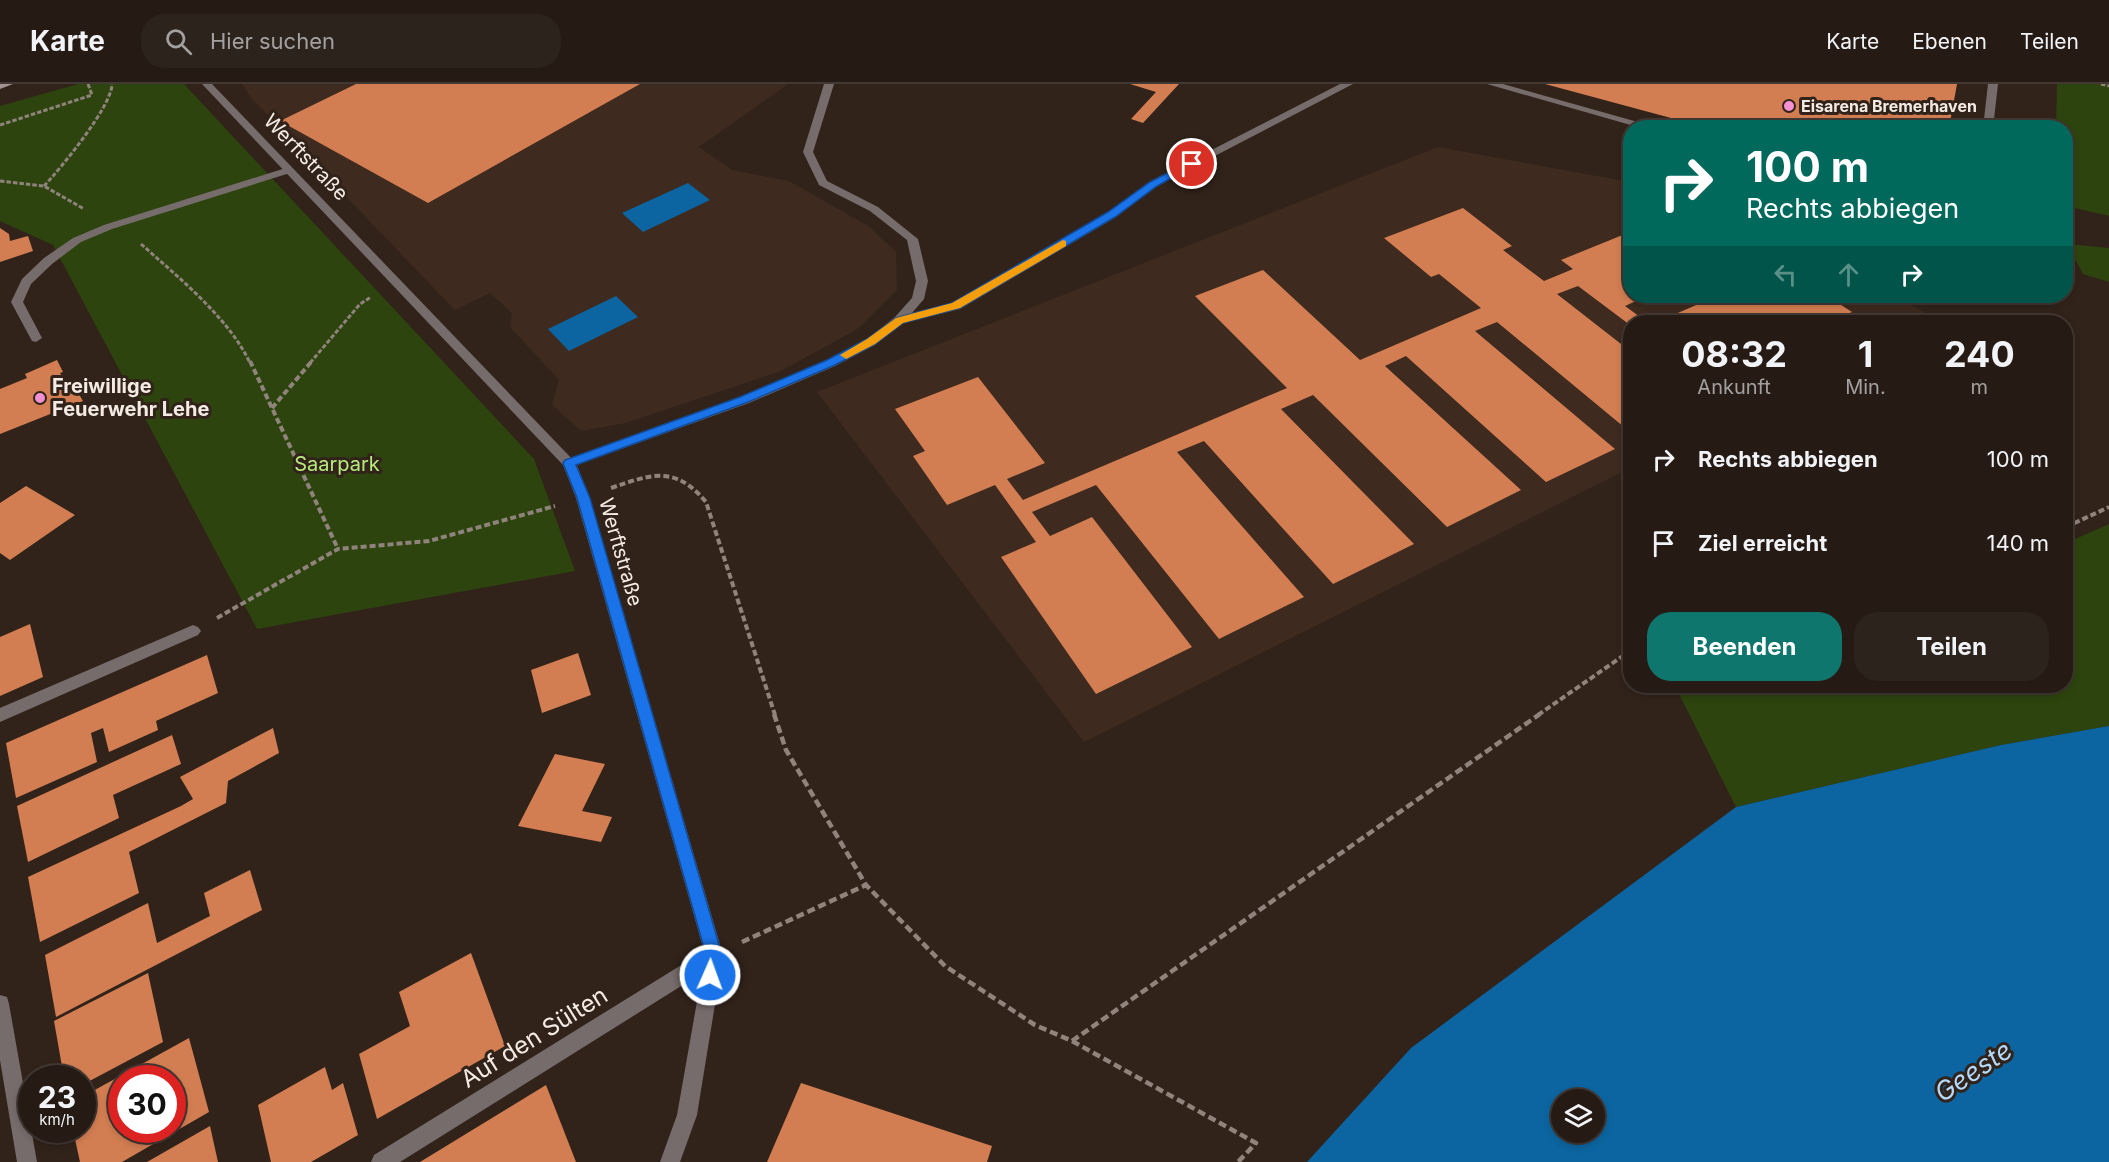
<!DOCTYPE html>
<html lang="de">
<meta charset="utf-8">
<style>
:root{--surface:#251a14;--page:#2d231d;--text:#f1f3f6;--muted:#a3a1a0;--line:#423834;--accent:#0f766e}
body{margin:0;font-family:Inter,sans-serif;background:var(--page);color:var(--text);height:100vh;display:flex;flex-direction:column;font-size:22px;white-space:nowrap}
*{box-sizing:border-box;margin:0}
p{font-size:20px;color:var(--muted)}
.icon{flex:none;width:33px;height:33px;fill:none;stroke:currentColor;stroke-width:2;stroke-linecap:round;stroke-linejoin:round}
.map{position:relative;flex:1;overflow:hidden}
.details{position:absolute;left:1623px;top:231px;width:450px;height:378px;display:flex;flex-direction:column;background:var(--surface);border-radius:24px;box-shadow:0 3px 9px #0003,0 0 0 2px var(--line)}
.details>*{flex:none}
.top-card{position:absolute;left:1623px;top:36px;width:450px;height:183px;border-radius:24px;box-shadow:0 3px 9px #0003,0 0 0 2px var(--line);background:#00695c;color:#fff;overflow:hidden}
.controls{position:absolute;left:1551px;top:1005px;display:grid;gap:12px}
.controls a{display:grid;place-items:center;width:54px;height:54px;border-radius:50%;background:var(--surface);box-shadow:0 3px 9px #0003,0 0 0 2px var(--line);font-size:30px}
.speed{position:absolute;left:18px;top:981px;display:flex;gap:12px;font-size:30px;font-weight:700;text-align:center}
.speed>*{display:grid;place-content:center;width:78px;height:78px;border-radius:50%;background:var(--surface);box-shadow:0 3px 9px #0003,0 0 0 2px var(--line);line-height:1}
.speed small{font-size:15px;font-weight:400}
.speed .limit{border:9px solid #d22;background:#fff;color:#111}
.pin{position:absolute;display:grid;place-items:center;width:51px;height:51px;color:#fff;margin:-26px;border:3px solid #fff;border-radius:50%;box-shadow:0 2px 6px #0007}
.me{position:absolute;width:66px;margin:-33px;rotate:2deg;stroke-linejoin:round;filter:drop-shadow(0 0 4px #0008)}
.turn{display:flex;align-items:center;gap:21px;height:126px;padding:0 24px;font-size:27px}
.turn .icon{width:78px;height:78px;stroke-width:2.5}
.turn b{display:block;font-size:42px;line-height:51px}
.lanes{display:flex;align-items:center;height:57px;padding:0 24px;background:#0003;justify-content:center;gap:30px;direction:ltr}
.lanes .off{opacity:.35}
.eta{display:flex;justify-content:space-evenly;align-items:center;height:102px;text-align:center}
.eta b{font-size:36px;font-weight:700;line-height:42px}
.primary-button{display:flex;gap:12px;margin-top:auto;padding:12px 24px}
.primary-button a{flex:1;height:69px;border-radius:24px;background:var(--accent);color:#fff;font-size:24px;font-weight:700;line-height:69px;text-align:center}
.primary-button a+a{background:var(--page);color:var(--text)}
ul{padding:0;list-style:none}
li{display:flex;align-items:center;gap:18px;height:84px;padding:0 24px}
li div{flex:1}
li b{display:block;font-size:22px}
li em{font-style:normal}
header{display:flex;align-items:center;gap:36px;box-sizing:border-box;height:84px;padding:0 30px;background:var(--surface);border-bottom:2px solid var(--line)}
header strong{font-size:28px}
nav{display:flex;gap:33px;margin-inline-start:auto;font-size:21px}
.search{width:420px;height:54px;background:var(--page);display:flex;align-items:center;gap:15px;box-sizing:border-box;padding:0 21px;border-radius:24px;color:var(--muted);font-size:22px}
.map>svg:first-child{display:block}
.built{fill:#3e2a1e}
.green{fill:#2d440e}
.water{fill:#0c65a0;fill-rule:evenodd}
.building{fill:#d37e52;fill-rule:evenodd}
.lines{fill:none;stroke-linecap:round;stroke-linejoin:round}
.path-far2{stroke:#8f837b;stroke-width:3;stroke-dasharray:4.5 2;stroke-linecap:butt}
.path-far1{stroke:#8f837b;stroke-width:4;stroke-dasharray:6 3;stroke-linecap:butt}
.path{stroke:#8f837b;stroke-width:4.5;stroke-dasharray:8 4;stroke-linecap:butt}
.lane{fill:#766c6b;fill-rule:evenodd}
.street{fill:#766c6b;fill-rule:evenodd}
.secondary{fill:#a39392;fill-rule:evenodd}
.route{fill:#1a73e8;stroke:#114b97;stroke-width:1.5}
.slow{fill:#f59e0b}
.poi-dot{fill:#f590d1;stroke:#31231a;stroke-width:2}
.labels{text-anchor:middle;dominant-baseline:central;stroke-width:6;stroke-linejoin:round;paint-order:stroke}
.far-poi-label{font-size:16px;font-weight:bold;fill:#f5ebe5;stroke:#31231a;text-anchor:start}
.street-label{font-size:20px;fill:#f5ebe5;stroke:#31231a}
.poi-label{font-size:20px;font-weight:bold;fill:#f5ebe5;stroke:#31231a;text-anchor:start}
.park-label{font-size:20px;fill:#b6eb7d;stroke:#31231a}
.near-street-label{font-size:24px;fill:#f5ebe5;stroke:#31231a}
.near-water-label{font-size:26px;font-style:italic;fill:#b4d9fa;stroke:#31231a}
</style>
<header>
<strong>Karte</strong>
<div class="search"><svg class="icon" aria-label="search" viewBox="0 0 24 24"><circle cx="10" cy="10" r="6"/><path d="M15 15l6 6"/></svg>Hier suchen</div>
<nav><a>Karte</a><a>Ebenen</a><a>Teilen</a></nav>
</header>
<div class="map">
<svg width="2109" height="1078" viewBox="0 0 2109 1078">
<rect width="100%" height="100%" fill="#31231a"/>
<g class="built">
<path d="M242,0H788L699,63L732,86L789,97L870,143L896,168L897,206L859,244L781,287L626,339L581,347L552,321L559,296L510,243L512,229L490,209L455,226L252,15Z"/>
<path d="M1438,63L1630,98V212H1895L1933,233L1921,238H1630V384L1084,658L817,308Z"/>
</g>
<g class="green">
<path d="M78,0H184L534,375L575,487L257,545L53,161L0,137V22Z"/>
<path d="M2057,0H2109V132L2066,122V44L2056,43Z"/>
<path d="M2067,160L2109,164V198L2083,190Z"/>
<path d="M2109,440V642L2001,661L1736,723L1675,602H2066V459Z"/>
</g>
<g class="water">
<path d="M688,99L710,116L643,148L622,129Z"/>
<path d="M616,212L638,233L569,267L548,245Z"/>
<path d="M2109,642V1078H1307L1411,964L1736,723L2001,661ZM1562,1016H1594V1048H1562Z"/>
</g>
<g class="building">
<path d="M356,0H640L428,119L280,37Z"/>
<path d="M1130,0H1179L1143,39L1131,35L1156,8Z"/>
<path d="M1545,0H1957L1949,44H1708Z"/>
<path d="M1463,124L1512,162L1503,166L1544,197L1573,185L1561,176L1630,148V212H1647L1625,222L1647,238H1630V241L1578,202L1557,210L1630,267V348L1497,238L1475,247L1615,365L1546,398L1406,272L1385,282L1521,406L1447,443L1313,311L1281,325L1414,460L1333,500L1204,357L1177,368L1304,513L1219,555L1096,401L1032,428L1050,452L1092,433L1192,563L1096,610L1001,473L1036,458L995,401L947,421L913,372L925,367L895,325L978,293L1045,379L1007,395L1023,416L1287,304L1195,212L1263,186L1360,276L1481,224L1439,190L1431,193L1384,154Z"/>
<path d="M0,144L9,150L10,157L28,152L33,167L0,178Z"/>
<path d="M1717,212H1827L1852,228L1829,238H1657Z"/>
<path d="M57,276L63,288L60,289L71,307V310L77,307L83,317L0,350V305L27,294L25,290Z"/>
<path d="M26,402L75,431L10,476L0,469V419Z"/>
<path d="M30,540L43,593L0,612V553Z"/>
<path d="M578,569L591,611L542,629L531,586Z"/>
<path d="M207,571L218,609L156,637L158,646L109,668L103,644L91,649L97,678L16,714L6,659Z"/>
<path d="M273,644L279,669L228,697L226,719L129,768L139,809L40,858L28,793L181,722L193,715L180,693Z"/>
<path d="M172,651L181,680L113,711L119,734L28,778L17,722Z"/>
<path d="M555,670L605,680L582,727L612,733L601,758L518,742Z"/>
<path d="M250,786L262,826L56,933L45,871L148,819L157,859L210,832L204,809Z"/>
<path d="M471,869L505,962L377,1035L359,970L410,942L399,908Z"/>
<path d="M148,889L163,958L82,1001V994H64L54,937Z"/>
<path d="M189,954L209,1028L122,1078H80L73,1046H82V1013ZM122,994H172V1046H122Z"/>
<path d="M325,983L332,1006L343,999L358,1051L311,1078H271L258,1021Z"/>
<path d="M801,999L992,1062L987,1078H767Z"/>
<path d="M546,1001L576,1078H420Z"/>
<path d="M210,1042L218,1078H147Z"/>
</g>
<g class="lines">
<g class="path-far2">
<path d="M2101,0L2109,2"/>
<path d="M0,41L92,11L88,0"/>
<path d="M0,97L44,102L84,125"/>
<path d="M44,102C61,84 112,22 112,0"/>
<path d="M141,160C178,193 229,234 250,279"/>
<path d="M310,279L360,220L371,213"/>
</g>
<g class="path-far1">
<path d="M250,277L338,465"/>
<path d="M272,324L312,277"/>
<path d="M611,404C652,390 675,381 706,418L775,631"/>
<path d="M2066,443L2109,423"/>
<path d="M217,534L338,465L429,457L555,422"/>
<path d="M1538,631L1630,567"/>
</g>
<g class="path">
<path d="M774,630L786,666L866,801L945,882L1035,941L1072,957L1256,1059L1238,1078"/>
<path d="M742,858L866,801"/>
<path d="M1072,957L1540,630"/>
</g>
<g class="lane">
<path d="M824,0H834L813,68L827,97L878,123L918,155L928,197L924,215L912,229L952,219L1108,129L1149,98L1340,0H1353L1157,102L1116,133L960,225L903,239L875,261L835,282L749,319L574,382H564L562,379L564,376L739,313L827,276L867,255L895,233L912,214L916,197L907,156L870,127L819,101L803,68Z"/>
<path d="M1487,0H1503L1659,44H1641Z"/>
<path d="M1988,0H1998L1993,44H1983Z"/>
<path d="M289,83L294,86L293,88L112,145L81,158L52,180L31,200L23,218L42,254L36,258L32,257L11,218L22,195L44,174L73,154L104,141Z"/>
</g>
<g class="street">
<path d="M202,0H212L576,379L590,414L723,871L697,1031L680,1078H660L677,1031L702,889L400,1078H371L374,1071L704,867L576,414L563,381Z"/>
<path d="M193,541L198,543L201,547L198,551L0,638V624Z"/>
<path d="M0,911L7,913L9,920L37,1078H17L0,976Z"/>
</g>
<path class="secondary" d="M0,0H13L0,5Z"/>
</g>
<path class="route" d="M1189,78L1197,80L1157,102L1115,133L960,224L903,239L875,260L835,281L748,318L576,381L590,414L722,871L716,897L710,899L704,897L702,891L706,871L577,414L563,379L565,376L740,313L827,276L867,255L896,234L952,219L1108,128L1150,98Z"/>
<path class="slow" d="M1063,156L1066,157V162L960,224L903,239L875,260L850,273L846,275L840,271L867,255L896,234L952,219Z"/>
<g class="poi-dot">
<circle cx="1789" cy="22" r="6"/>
<circle cx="40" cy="314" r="6"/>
</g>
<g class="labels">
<g class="far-poi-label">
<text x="1801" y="22">Eisarena Bremerhaven</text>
</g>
<g class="street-label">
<text transform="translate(306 73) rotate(46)">Werftstraße</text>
<text transform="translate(621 468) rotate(74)">Werftstraße</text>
</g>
<g class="poi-label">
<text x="52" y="302">Freiwillige<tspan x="52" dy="23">Feuerwehr Lehe</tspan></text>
</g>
<g class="park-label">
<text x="337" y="380">Saarpark</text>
</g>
<g class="near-street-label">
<text transform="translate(534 953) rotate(-32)">Auf den Sülten</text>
</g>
<g class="near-water-label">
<text transform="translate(1973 987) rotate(-34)">Geeste</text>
</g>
</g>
</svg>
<div class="controls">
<a><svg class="icon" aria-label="layers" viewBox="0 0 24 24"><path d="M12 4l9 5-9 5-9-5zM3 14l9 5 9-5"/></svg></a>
</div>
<div class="speed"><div>23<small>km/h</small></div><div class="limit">30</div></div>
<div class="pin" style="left:1192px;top:80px;background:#d93025"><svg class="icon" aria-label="arrive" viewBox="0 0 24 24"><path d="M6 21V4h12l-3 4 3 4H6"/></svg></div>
<svg class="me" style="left:710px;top:891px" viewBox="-20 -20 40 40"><circle r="17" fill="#1a73e8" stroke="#fff" stroke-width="3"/><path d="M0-11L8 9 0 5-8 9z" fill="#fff"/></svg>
<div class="top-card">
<div class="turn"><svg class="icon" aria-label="right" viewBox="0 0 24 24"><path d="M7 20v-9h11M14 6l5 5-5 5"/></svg><div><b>100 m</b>Rechts abbiegen</div></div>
<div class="lanes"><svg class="icon off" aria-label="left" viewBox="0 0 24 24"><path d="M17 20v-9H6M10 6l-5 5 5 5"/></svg><svg class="icon off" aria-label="ahead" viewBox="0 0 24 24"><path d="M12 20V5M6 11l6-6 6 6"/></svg><svg class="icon" aria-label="right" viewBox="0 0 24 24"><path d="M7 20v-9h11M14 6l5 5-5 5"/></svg></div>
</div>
<section class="details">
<div class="eta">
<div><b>08:32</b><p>Ankunft</p></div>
<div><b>1</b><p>Min.</p></div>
<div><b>240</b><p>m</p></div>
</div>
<ul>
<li><svg class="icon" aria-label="right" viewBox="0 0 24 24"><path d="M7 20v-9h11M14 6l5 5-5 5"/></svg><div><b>Rechts abbiegen</b></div><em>100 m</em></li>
<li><svg class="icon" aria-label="arrive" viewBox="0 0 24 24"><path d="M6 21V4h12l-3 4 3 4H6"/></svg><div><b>Ziel erreicht</b></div><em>140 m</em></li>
</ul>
<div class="primary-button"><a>Beenden</a><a>Teilen</a></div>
</section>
</div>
